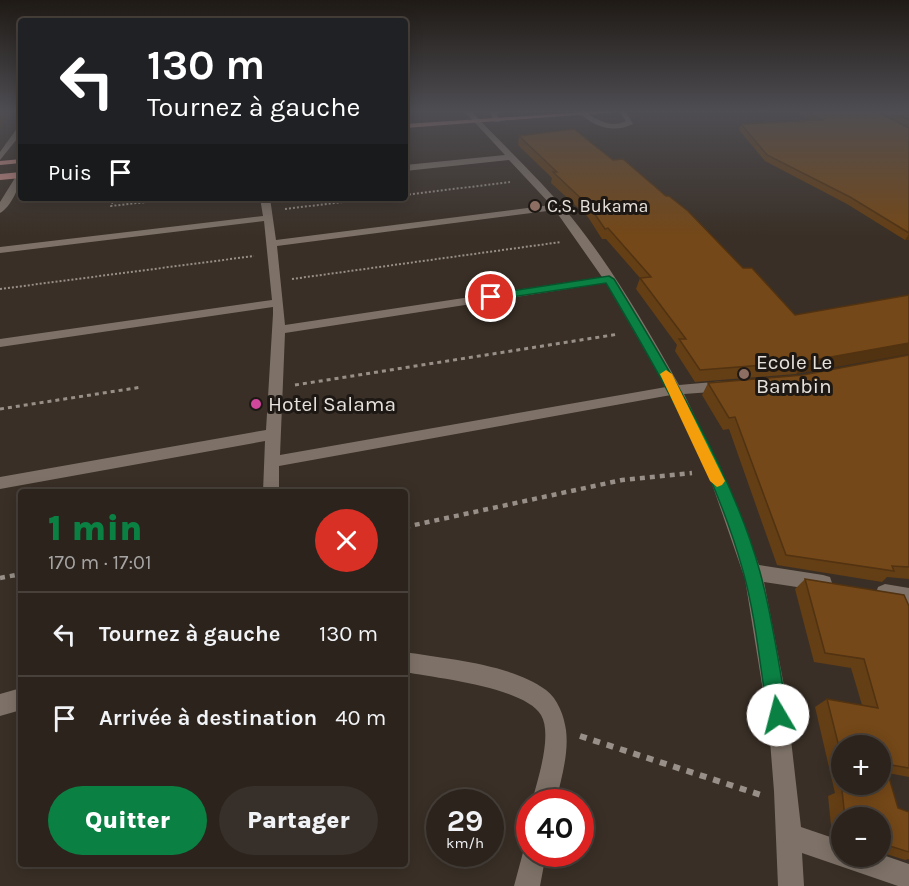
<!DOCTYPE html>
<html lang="fr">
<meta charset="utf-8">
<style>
:root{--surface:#2b231c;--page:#372f29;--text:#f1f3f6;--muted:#a6a4a3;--line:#47403b;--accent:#0b8043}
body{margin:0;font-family:Karla,sans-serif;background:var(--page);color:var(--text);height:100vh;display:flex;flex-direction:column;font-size:22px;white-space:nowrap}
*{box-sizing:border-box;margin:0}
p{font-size:20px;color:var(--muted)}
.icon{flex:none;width:33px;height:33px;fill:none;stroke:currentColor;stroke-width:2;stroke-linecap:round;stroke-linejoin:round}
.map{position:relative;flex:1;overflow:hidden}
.details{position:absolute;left:18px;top:489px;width:390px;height:378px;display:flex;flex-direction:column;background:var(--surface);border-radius:6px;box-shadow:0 3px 15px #0003,0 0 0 2px var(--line)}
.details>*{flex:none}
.guide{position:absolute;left:18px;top:18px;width:390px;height:183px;border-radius:6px;box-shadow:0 3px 15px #0003,0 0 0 2px var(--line);background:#202124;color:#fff;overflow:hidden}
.tools{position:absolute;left:831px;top:735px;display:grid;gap:12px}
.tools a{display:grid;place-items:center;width:60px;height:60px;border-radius:50%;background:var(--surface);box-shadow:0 3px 15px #0003,0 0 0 2px var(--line);font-size:30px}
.speed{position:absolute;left:426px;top:789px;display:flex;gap:12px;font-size:30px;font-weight:700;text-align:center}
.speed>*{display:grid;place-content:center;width:78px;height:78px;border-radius:50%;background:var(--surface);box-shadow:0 3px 15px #0003,0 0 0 2px var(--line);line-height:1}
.speed small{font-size:15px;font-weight:400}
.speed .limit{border:9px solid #d22;background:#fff;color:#111}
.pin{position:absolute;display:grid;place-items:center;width:51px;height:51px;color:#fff;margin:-26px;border:3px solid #fff;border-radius:50%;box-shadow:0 2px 6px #0007}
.me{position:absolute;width:66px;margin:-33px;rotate:352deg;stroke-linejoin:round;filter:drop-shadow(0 0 4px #0008)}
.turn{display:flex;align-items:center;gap:21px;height:126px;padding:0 30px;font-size:27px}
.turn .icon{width:78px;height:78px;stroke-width:2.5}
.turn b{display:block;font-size:42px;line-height:51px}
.then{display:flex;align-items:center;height:57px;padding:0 30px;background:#0003;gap:12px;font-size:22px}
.round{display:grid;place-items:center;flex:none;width:63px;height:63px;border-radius:32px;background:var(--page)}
.head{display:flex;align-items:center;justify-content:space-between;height:102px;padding:0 30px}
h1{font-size:36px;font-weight:800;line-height:45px;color:var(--accent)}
.primary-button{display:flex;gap:12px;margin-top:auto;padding:12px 30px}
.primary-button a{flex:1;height:69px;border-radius:36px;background:var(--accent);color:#fff;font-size:24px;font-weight:800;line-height:69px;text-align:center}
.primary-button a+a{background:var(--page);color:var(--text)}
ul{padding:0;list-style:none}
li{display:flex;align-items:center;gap:18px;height:84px;padding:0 30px;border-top:2px solid var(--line)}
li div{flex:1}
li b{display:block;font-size:22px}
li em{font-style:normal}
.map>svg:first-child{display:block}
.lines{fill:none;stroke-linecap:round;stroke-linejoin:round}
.path-far3{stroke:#978f88;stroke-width:2;stroke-dasharray:2 2;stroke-linecap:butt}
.path-far2{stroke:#978f88;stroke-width:3;stroke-dasharray:4 4;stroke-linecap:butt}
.path-far1{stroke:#978f88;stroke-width:4.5;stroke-dasharray:5 5;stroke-linecap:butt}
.path{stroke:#978f88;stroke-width:6;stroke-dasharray:7 7;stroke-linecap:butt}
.minor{fill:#7e7268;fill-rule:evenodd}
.major{fill:#cb8c87;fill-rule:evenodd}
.wall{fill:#643e15;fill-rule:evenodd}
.shaded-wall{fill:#513211}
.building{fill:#744818;stroke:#513211;stroke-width:1.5}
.route{fill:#0b8043;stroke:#07532c;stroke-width:1.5}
.slow{fill:#f59e0b}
.education-dot{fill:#8d6e63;stroke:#1d1814;stroke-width:2}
.hotel-dot{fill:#d1479c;stroke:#1d1814;stroke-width:2}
.labels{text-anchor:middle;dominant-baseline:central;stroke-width:6;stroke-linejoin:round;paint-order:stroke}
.far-poi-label{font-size:18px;fill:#e7e1db;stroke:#1d1814;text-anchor:start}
.poi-label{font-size:21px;fill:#e7e1db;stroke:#1d1814;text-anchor:start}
</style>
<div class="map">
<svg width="909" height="886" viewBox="0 0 909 886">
<rect width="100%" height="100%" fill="#392f26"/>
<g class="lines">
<g class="path-far3">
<path d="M405,195L510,182"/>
<path d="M114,198L111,206L181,198"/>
<path d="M285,209L376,198"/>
<path d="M292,279L561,242"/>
<path d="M0,289L254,256"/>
</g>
<g class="path-far2">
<path d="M295,385L619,334"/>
<path d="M0,409L142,387"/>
</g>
<g class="path-far1">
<path d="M405,527L622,480L692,473"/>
<path d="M0,578L21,574"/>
</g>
<path class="path" d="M580,736L761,795"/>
<g class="minor">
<path d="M465,112H472C506,148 540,179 572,218C613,269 647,328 679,385L725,381L732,386L725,391L684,394L728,484L759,565L823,575L830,577L832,583L830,589L823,591L764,582L786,696L801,827L842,841V856H880V854L909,864V886H898L802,853L804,886H778L774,791L769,728L745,579L712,484L671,395L279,466V492H263L265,441L0,489V477L266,430L273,314V307L0,347V339L272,300L264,221L0,253V247L263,216L260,198H270L276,240L551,205L509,160L405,171V165L505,155ZM555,210L602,277L285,325L277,246ZM606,283L666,387L280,455L285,333Z"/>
<path d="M490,112H502L497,114L500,122H494Z"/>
<path d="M620,112H626L633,124C614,133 596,128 581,114L587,113C599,121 612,128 626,121Z"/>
<path d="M18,127H21V134L0,160V152Z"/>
<path d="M21,172C21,185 11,207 0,213V202L18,173Z"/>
<path d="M885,584L909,588V606L878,599L876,593L878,587Z"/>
<path d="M405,652C447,659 511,664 546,690C558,699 564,716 566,730C569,754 561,779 556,802H532C537,781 553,735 541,715C524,687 436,678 405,672Z"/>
<path d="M21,688V710L0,716V694Z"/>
<path d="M530,843V854H546L540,886H514L525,845Z"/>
</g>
<g class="major">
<path d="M588,112H617L405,128V124Z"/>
<path d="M21,159V163L0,165V161Z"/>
<path d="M21,172V178L0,180V174Z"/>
</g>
</g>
<g class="wall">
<path d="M796,112H878L909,128V240H905L847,204L765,161L739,130L741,124L810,120Z"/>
<path d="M881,112H909V128Z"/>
<path d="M519,136L743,268L795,315L909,295L796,374L695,382L675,351L677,345L636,289L640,278L606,239H602L588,217L551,183L552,178L518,145Z"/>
<path d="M909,355V579L887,577L882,582L777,565L729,429L723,430L702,395L708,383L803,375Z"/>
<path d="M805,579L909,606V777L888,773L898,808L909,812V859L905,860L880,852V818H842V838L832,835L828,796L835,793L815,707L827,699L862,705L851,668L814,662L795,589ZM842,746L880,784H842Z"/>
</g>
<g class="shaded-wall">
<path d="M0,112H21H12L0,128Z"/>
<path d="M909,234V240H905Z"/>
<path d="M909,343V354L796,374L803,362Z"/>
</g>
<g class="building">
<path d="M807,112H878L909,128V233L850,197L767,155L741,124L822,120Z"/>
<path d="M894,112H909V120Z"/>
<path d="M574,129L613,160L623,159L666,196H669L688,211L743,268H752L795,315L909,295V343L803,362L700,370L679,339H686L640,278L651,277L608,228L605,229L590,207L553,172H557L519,136Z"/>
<path d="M909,355V567L892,566L894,571L786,555L735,417L729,418L708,383L803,375Z"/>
<path d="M805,579L904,595L909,606V768L885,764L898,808L909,812V852L880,843V818H845L842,790L850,793L848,784H880V746H842V759L827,699L878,708L864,659L825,653Z"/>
</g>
<linearGradient id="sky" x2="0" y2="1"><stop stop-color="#1f1a15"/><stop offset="0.47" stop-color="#4e4d52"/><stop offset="1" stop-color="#4e4d52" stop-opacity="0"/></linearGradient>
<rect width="909" height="236" fill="url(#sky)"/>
<path class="route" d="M609,276L614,279C668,367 733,473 760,572C773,619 779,668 788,715L785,722L778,725L771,722L768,715C760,668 756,617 743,571C715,469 660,374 606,283L491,300L486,297L491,294Z"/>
<path class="slow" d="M666,370L672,374L725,481L722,485L717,487L710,481L660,374Z"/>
<g class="education-dot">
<circle cx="535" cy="206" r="6"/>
<circle cx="744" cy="374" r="6"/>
</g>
<circle class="hotel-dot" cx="256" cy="404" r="6"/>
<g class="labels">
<g class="far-poi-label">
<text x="547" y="206">C.S. Bukama</text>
</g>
<g class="poi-label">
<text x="756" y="362">Ecole Le<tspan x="756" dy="24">Bambin</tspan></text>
<text x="268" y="404">Hotel Salama</text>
</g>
</g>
</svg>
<div class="tools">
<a>+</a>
<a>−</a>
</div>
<div class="speed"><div>29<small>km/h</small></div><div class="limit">40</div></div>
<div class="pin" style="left:491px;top:297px;background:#d93025"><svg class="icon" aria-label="arrive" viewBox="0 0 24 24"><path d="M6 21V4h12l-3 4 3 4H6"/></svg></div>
<svg class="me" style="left:778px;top:715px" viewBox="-20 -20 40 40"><circle r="19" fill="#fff"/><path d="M0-13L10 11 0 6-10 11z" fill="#0b8043"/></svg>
<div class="guide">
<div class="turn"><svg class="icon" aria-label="left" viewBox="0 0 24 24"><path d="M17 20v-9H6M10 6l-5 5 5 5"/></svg><div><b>130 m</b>Tournez à gauche</div></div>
<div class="then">Puis<svg class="icon" aria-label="arrive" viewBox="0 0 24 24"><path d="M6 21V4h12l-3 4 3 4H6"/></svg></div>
</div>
<section class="details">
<div class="head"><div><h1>1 min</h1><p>170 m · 17:01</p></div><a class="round" style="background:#d93025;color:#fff"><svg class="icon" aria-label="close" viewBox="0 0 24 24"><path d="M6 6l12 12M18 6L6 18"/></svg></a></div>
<ul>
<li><svg class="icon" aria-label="left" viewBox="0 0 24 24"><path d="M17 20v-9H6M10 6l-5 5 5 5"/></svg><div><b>Tournez à gauche</b></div><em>130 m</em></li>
<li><svg class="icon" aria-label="arrive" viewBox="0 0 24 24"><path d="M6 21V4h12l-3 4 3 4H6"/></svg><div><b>Arrivée à destination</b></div><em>40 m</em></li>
</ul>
<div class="primary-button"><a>Quitter</a><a>Partager</a></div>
</section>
</div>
